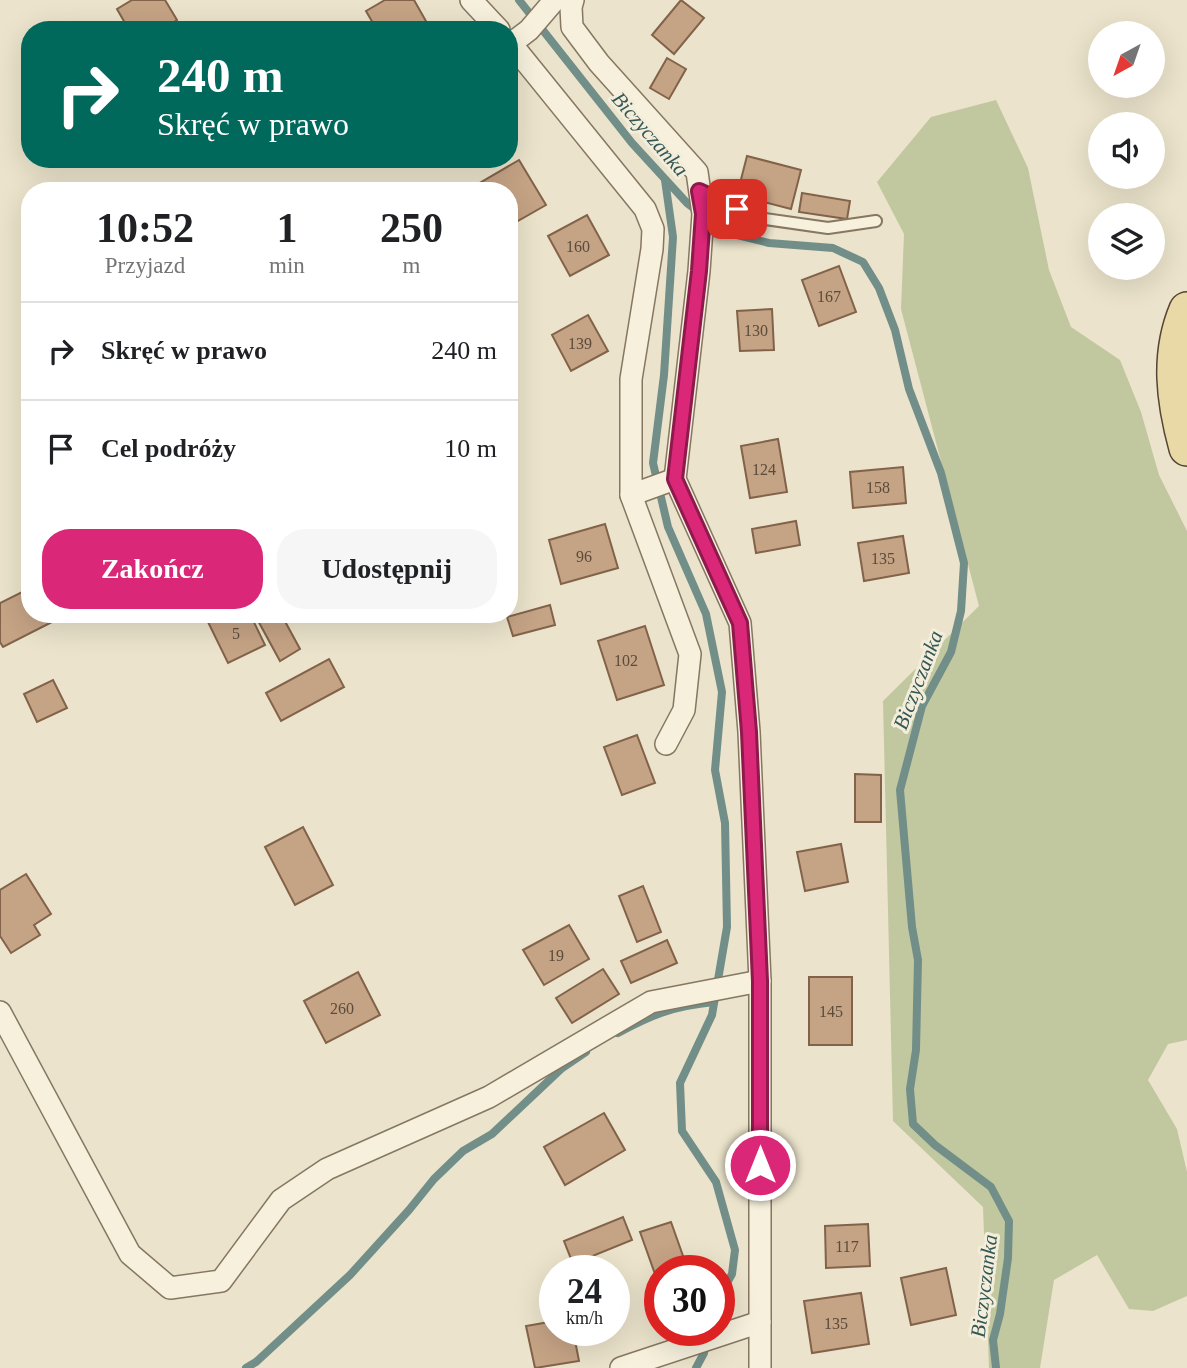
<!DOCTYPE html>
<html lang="pl">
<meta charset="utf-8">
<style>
:root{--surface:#fff;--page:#f6f6f6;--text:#202124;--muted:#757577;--line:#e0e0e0;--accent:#db2777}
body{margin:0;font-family:Georgia,serif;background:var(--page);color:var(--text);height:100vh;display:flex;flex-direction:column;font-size:26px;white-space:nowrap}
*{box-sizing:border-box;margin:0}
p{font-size:23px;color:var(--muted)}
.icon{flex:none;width:38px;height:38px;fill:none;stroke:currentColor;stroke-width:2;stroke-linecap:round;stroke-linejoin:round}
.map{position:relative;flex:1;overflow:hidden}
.panel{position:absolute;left:21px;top:182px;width:497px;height:441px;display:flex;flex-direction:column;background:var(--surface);border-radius:28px;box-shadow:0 7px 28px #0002}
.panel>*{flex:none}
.hud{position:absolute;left:21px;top:21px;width:497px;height:147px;border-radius:28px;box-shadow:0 7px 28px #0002;background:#00695c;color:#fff;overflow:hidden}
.needle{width:46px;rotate:220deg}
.controls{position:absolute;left:1088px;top:21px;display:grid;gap:14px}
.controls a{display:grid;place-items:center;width:77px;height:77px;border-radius:50%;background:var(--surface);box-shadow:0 7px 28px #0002;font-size:35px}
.speed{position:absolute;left:539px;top:1255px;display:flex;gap:14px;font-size:35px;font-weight:700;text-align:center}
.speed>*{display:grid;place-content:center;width:91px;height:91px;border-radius:50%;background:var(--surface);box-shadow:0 7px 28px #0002;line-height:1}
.speed small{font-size:18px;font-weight:400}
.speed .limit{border:10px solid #d22;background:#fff;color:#111}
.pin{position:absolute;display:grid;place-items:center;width:60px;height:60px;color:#fff;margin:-30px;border-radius:14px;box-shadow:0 4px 10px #0006}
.me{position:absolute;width:77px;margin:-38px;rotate:0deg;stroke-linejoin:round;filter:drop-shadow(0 0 5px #0008)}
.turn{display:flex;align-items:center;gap:24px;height:147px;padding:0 21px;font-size:32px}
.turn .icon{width:91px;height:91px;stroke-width:2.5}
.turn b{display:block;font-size:49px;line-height:60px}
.eta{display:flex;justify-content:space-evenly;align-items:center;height:119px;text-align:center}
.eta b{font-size:42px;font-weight:800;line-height:49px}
.primary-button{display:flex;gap:14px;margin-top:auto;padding:14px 21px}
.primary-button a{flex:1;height:80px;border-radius:28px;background:var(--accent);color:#fff;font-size:28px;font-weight:800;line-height:80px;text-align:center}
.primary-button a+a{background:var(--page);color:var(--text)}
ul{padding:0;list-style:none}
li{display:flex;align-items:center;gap:21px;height:98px;padding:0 21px;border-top:2px solid var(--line)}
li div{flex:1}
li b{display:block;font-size:26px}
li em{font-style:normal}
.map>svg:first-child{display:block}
.green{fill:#c1c89f}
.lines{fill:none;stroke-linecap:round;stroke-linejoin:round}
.stream{stroke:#728e88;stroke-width:8}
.building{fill:#c5a385;stroke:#826349;stroke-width:2}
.lane-casing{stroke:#867761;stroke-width:14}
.street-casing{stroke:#867761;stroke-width:24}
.primary-casing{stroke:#544534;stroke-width:38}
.lane{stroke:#f6f0dd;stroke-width:10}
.street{stroke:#f6f0dd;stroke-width:21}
.primary{stroke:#e9d9a7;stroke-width:35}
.route-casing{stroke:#8e194d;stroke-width:18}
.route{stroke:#db2777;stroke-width:12}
.labels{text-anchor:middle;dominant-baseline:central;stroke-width:6;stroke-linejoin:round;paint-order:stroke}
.number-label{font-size:16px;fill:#5b4b3b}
.water-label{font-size:21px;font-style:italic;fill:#335656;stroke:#f3edd9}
</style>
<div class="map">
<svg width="1187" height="1368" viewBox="0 0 1187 1368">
<rect width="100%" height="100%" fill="#ebe3cb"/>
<path class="green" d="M996,100L1028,168L1049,270L1071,327L1120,360L1141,412L1159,475L1187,531V1040L1168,1044L1148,1080L1177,1129L1187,1172V1296L1153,1311L1129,1309L1097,1255L1054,1280L1040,1368H989L983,1207L893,1121L883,701L979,606L901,309L904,234L877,182L931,117Z"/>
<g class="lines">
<g class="stream">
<path d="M519,0L632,143L687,203L725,232L769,243L833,248L863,262L879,288L895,330L909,389L941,473L964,563L961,611L951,652L922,706L900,790L912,927L918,960L916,1050L910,1089L913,1124L935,1145L991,1187L1009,1221L1008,1258L1000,1314L993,1340L996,1368"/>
<path d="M665,180L673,237L664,375L653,463L668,527L706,614L722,692L715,770L725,823L727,927L712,1015L680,1083L682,1131L716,1182L735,1250L732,1274L719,1297"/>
<path d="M618,1033C653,1014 674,1006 714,1002"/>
<path d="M246,1368L256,1362L350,1275L409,1210L434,1179L463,1151L492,1134L561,1069L586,1052"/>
<path d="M696,1368L704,1353L706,1342"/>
</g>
</g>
<g class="building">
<path d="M132,0H165L177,20L161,30H129L117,9Z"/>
<path d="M385,0H414L431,30H377L366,11Z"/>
<path d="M681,0L704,18L674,54L652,35Z"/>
<path d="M667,58L686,69L669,99L650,88Z"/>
<path d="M747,156L801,170L791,209L737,195Z"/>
<path d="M519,160L546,205L509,226V191H466Z"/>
<path d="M802,193L850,201L847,219L799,212Z"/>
<path d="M587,215L609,255L570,276L548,236Z"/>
<path d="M839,266L856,312L819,326L802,280Z"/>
<path d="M772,309L774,350L740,351L737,311Z"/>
<path d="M588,315L608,351L571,371L552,335Z"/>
<path d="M778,439L787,492L750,498L741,446Z"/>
<path d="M903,467L906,503L853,508L850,472Z"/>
<path d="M796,521L800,545L756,553L752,529Z"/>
<path d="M605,524L618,568L561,584L549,540Z"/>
<path d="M903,536L909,573L864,581L858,543Z"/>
<path d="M30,588V614H48L52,622L3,647L0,642V603Z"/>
<path d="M550,605L555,625L513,636L507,617Z"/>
<path d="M223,614H250L265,645L228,663L208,622Z"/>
<path d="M261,614H281L300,649L280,661L256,617Z"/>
<path d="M645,626L664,685L617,700L598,641Z"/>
<path d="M329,659L344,687L281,721L266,693Z"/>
<path d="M53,680L67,708L37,722L24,694Z"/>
<path d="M637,735L655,783L622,795L604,747Z"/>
<path d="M855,774L881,775V822H855Z"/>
<path d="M303,827L333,885L295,905L265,847Z"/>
<path d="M841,844L848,882L805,891L797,852Z"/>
<path d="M26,874L51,914L34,925L40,935L11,953L0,936V890Z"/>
<path d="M643,886L661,932L637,942L619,896Z"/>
<path d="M569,925L589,959L544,985L523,950Z"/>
<path d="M667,940L677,963L631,983L621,961Z"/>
<path d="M603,969L619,994L572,1023L556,998Z"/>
<path d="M358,972L380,1015L326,1043L304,1001Z"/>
<rect x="809" y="977" width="43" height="68"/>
<path d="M604,1113L625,1150L565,1185L544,1147Z"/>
<path d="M623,1217L632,1240L573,1264L564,1241Z"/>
<path d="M671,1222L688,1270H660V1288L640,1232Z"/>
<path d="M868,1224L870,1266L826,1268L825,1226Z"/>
<path d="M946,1268L956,1315L911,1325L901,1278Z"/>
<path d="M861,1293L869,1344L812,1353L804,1301Z"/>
<path d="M555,1321V1330H573L579,1361L535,1368L526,1326Z"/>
</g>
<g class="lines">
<defs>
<path id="lane" d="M699,191L758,218L828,228L876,221"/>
<g id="street">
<path d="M471,0L499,30"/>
<path d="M573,0L571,7L572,27L599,63L697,172L703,214L699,271L675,479L740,623L749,732L760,981V1368"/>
<path d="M509,41L645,209L653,229L652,249L631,379V495L690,654L684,710L666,744"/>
<path d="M512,43L529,30L553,2"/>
<path d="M631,495L675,479"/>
<path d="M0,1012L130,1254L170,1288L221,1281L281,1200L327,1169L489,1097L651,1002L760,981"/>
<path d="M621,1368L760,1322"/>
</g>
<path id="primary" d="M1187,310C1168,355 1174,401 1187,448"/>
</defs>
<use href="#lane" class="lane-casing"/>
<use href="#street" class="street-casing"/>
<use href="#primary" class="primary-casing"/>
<use href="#lane" class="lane"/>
<use href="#street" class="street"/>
<use href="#primary" class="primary"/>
</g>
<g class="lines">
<defs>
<path id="route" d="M737,209L699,191L703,214L699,271L675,479L740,623L749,732L760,981V1165"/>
</defs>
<use href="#route" class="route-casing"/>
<use href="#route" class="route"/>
</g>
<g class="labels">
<g class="number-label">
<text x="578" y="246">160</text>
<text x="829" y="296">167</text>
<text x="756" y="330">130</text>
<text x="580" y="343">139</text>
<text x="764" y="469">124</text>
<text x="878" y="487">158</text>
<text x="584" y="556">96</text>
<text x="883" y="558">135</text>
<text x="236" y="633">5</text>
<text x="626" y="660">102</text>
<text x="556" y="955">19</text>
<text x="342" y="1008">260</text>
<text x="831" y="1011">145</text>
<text x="847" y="1246">117</text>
<text x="836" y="1323">135</text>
</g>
<g class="water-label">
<text transform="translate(650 134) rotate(49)">Biczyczanka</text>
<text transform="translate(918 680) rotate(-69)">Biczyczanka</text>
<text transform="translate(984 1286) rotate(-83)">Biczyczanka</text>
</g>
</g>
</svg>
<div class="controls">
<a><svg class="needle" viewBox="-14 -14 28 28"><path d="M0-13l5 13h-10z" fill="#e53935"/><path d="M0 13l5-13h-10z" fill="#757577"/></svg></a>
<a><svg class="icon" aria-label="sound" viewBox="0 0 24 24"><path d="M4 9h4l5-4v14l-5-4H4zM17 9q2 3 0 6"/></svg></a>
<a><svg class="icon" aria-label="layers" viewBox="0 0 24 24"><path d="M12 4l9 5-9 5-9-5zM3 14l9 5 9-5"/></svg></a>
</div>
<div class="speed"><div>24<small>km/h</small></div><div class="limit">30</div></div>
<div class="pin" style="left:737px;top:209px;background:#d93025"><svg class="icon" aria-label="arrive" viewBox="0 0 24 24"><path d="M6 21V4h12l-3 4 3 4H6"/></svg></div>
<svg class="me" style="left:760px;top:1165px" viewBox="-20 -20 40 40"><circle r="17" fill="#db2777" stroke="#fff" stroke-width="3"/><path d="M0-11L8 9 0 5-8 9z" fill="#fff"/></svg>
<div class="hud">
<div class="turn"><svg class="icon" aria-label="right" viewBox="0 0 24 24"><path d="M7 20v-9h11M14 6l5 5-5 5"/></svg><div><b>240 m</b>Skręć w prawo</div></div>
</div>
<section class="panel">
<div class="eta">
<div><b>10:52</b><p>Przyjazd</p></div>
<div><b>1</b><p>min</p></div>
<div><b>250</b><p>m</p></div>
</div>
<ul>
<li><svg class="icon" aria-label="right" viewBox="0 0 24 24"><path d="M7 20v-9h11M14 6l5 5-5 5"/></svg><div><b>Skręć w prawo</b></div><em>240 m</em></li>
<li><svg class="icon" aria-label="arrive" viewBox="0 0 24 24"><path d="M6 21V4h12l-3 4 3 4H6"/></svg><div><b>Cel podróży</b></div><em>10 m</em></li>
</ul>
<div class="primary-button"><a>Zakończ</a><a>Udostępnij</a></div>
</section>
</div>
